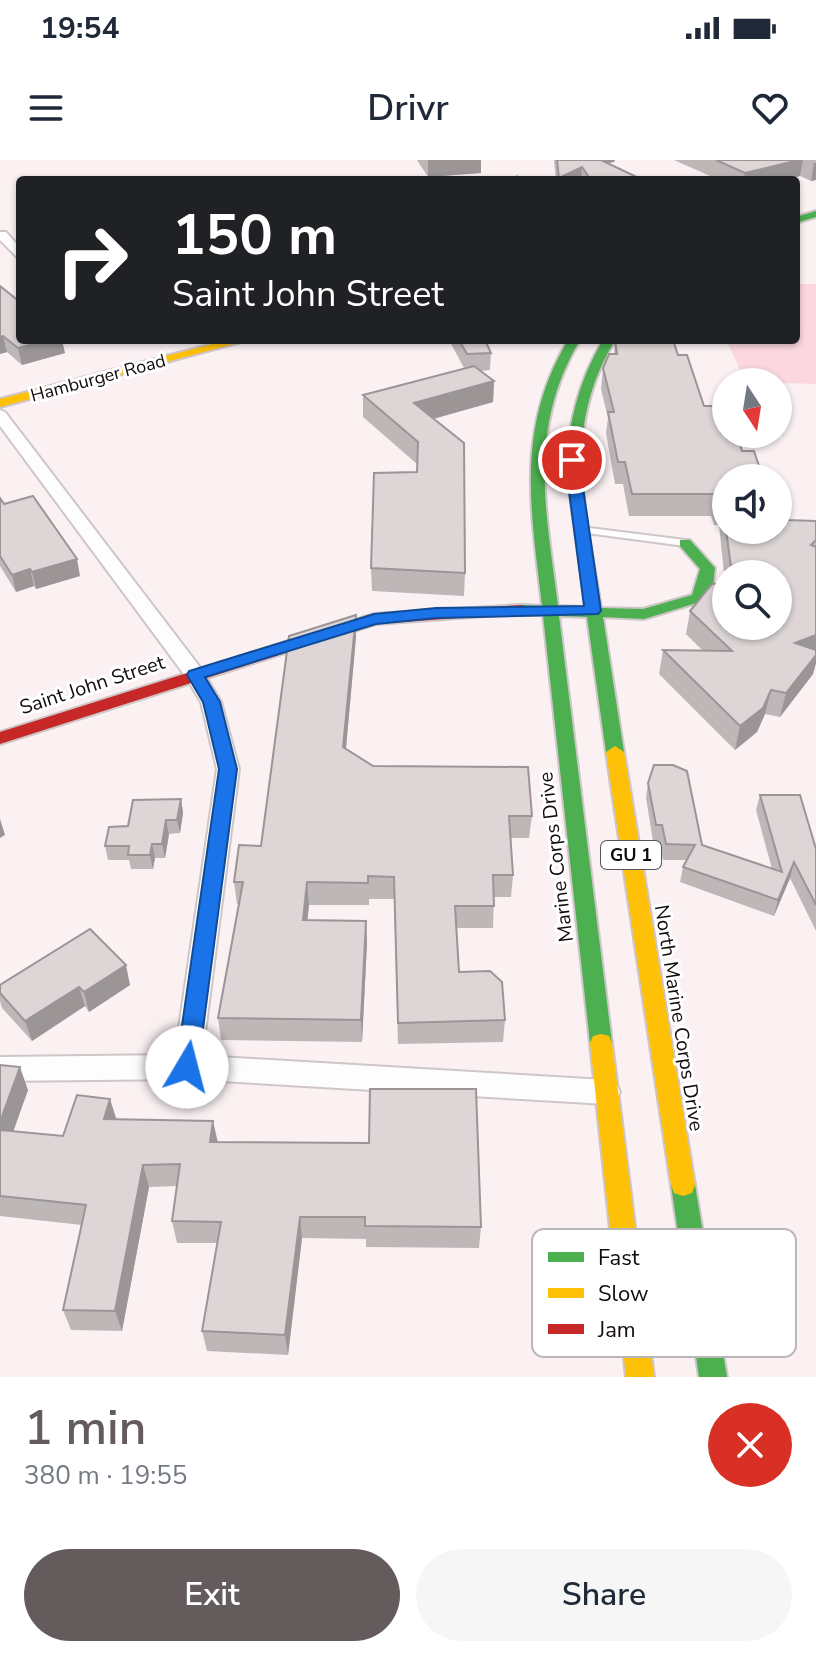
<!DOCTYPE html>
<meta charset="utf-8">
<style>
:root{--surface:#fff;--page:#f6f6f7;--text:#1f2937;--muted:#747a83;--accent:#635b5c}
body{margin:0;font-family:"Nunito Sans",sans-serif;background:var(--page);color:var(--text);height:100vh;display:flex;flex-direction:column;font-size:30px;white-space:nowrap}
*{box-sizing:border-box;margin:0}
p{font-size:26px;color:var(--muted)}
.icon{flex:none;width:44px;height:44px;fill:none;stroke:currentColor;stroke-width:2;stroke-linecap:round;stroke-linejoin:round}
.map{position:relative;height:1217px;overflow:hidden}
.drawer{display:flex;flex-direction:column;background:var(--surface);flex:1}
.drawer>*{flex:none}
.hud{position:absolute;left:16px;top:16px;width:784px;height:168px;border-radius:8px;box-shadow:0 2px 6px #0004;background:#202124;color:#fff;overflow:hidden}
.needle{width:52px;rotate:168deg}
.buttons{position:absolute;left:712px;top:208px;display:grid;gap:16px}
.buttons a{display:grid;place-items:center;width:80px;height:80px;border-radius:50%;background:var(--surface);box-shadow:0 2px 6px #0004;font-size:40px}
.pin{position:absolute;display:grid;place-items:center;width:68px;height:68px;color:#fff;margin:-34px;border:4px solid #fff;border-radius:50%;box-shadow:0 2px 8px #0007}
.me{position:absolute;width:88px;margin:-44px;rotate:8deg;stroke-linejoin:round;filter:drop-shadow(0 0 6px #0008)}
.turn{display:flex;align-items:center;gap:28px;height:168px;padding:0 24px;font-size:36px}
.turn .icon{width:104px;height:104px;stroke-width:2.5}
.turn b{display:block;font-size:56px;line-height:68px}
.round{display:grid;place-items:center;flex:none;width:84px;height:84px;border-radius:42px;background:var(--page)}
.overview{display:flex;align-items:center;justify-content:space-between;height:136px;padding:0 24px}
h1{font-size:48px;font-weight:600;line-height:60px;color:var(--accent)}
.cta{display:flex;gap:16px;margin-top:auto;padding:16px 24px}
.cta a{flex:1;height:92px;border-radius:48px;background:var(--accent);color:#fff;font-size:32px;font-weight:600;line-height:92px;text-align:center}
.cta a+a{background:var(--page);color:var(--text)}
.status{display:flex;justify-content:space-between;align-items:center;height:56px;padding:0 40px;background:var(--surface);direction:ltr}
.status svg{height:22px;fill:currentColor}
header{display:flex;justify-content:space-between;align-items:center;height:104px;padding:0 24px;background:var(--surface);font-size:36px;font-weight:600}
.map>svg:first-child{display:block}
.green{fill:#fcd7df}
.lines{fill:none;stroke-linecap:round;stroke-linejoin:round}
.lane-casing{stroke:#cec6c7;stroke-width:4}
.street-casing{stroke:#cec6c7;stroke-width:4}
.fast-casing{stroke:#cec6c7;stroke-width:4}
.slow-casing{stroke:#cec6c7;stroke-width:4}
.jam-casing{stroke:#cec6c7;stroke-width:4}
.lane{fill:#fefdfd;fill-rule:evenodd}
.street{fill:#fefdfd;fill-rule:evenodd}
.fast{fill:#4caf50;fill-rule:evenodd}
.slow{fill:#ffc107;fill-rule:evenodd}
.jam{fill:#c62828;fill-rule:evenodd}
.wall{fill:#beb7b8;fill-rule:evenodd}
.shaded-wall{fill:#9b9596}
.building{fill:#ddd5d6;stroke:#9b9596;stroke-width:2}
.route{fill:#1a73e8;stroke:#114b97;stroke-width:2}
.labels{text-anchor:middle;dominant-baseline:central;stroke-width:6;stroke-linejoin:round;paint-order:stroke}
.far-street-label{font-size:18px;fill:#110a0b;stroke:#fff}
.shield{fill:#fff;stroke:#585454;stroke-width:2}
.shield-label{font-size:18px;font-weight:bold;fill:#110a0b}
.street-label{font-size:20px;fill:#110a0b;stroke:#fff}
.key{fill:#fff;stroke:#b8b6b6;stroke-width:2}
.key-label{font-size:22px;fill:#110a0b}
</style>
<div class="status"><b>19:54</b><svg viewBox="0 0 49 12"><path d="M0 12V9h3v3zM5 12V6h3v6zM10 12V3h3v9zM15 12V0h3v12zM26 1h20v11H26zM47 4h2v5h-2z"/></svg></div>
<header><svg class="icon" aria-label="menu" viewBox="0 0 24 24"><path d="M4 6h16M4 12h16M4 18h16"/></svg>Drivr<svg class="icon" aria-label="heart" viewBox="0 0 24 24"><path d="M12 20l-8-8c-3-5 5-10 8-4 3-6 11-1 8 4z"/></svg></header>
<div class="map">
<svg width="816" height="1217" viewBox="0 0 816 1217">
<rect width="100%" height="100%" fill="#fbf1f3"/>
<path class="green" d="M796,124H816V224L746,222L726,180H796Z"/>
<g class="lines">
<defs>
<g id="lane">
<path d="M517,17L521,20H515Z"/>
<path d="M582,367L685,380L689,383L685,386L579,372V368Z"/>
</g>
<g id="street">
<path d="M0,72H6L20,88V100L0,80Z"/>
<path d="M0,250L5,252L202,510L221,542L239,609L202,896L606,920L616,923L620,932L616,941L606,944L187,919L0,921V897L175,895L217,609L201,542L186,517L0,266Z"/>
</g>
<g id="fast">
<path d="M816,51V57L796,63V57Z"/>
<path d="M568,180H580C527,269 546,350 558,446L586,447L566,308C569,261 579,220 603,180H615C560,272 586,350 601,448L643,449L692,435L700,409L680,386V380H690L715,408L713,425L703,441L644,459L603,457L624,592L621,596H609L606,592L587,457L559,456L612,883L609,890L601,892L593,890L590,883L543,455H522L514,450L522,445L542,446C531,349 515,269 568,180Z"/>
<path d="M683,1014L692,1017L695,1025L727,1217H699L671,1025L674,1017Z"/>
</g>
<g id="slow">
<path d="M228,180H248L0,247V239Z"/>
<path d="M615,586L624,592L695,1025L692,1033L683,1036L674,1033L671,1025L606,592Z"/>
<path d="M601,874L609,876L612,883L654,1217H626L590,883L593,876Z"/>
</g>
<path id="jam" d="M522,445L530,450L528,453L376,464L0,584V572L374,454Z"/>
</defs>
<use href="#lane" class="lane-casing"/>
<use href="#street" class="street-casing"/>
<use href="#fast" class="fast-casing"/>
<use href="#slow" class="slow-casing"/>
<use href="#jam" class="jam-casing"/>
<use href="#lane" class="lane"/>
<use href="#street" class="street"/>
<use href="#fast" class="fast"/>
<use href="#slow" class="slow"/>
<use href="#jam" class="jam"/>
</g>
<g class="wall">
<path d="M417,0H481V13L428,17Z"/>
<path d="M554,0H615L614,2L608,3L643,20H556Z"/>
<path d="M674,0H816V20L811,21L800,16L784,20H719Z"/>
<path d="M0,126L65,193L22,205L7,192L0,194Z"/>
<path d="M449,180H485L491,193L490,210L480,211L494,221L493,242L434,259L465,413L464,436L372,431L371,408L417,312V304L363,257V235L464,208Z"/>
<path d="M615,180H673L678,195H687L704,246H726V274H737L742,291H754L763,318H726V370H778V353H784L787,360L816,361V503L813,514L780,557L765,554L757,572L735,590L659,514L663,490L703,491L686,474L690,451L712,424L725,423L719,365H714L711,356H629L623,324H615L606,273L608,258L601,229L603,208L609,194H614ZM726,414H778V466H726Z"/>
<path d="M0,338L4,344L80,416L36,429L34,426L16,432L0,406Z"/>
<path d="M356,477L346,589L373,606L532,656L529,678H510L513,715L511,737H494L493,768H457L459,812L505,860L503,882L398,884L394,739H369V745H309L307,760L366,761L367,783L362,882L221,880L218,858L239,744H237L234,722L261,686Z"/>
<path d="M648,623L702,685L772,709L756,650L760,635L816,689V771L790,718L774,756L680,722L683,707L687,700H663L659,681H653L646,638Z"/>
<path d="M181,639L183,653L180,673L169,674L165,698H155L153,709H131L129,700H108L105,686L128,666Z"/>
<path d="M0,825H130L89,852L85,846L32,881L2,848L0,841Z"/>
<path d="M0,905L28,930L13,971L63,976L116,959L217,982L481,1067L479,1088L366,1087V1079L302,1078L288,1195L207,1191L202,1171L217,1083H177L172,1061L177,1026L149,1027L122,1171L71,1170L63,1150L82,1065L0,1056Z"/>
</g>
<g class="shaded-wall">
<path d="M428,0H481V13L428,17Z"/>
<path d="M581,0H615L614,2L582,7L581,20H559V18Z"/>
<path d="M799,0H803L800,16L784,20H744L745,13Z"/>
<path d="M814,3H816V20L811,21Z"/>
<path d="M3,176L7,192L0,194V177Z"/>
<path d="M48,180H62L65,193L22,205L18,188Z"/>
<path d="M494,221L493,242L414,264V243Z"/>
<path d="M77,399L80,416L36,429L32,412Z"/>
<path d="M30,409L34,426L16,432L12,415Z"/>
<path d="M356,455V477L344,609L343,587Z"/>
<path d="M816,475V503L813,514L780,557L786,533L795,483Z"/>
<path d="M771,530L765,554L757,572L735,590L740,566Z"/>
<path d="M181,639L183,653L180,673L177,660Z"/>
<path d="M0,659L5,675L0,678Z"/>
<path d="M166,660L169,674L165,698L162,684Z"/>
<path d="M152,684L155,698L153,709L150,695Z"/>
<path d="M794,702L790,718L774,756L778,740Z"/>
<path d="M307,722L309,745L305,782L303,760Z"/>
<path d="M366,761L367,783L362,882L361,860Z"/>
<path d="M126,805L130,825L89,852L84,832Z"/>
<path d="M79,827L85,846L32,881L25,861Z"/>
<path d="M20,907L28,930L6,992L0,977V962Z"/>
<path d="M110,939L117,961L104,959Z"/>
<path d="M213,961L218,983L210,982Z"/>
<path d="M143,1005L149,1027L122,1171L115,1151Z"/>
<path d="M300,1057L302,1078L288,1195L285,1175Z"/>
</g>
<g class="building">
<path d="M557,0H601L643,20H591L582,7L559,18Z"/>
<path d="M716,0H799L745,13Z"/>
<path d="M0,126L20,142V180H48L18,188L3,176L0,177Z"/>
<path d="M459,180H485L491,193L467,194Z"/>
<path d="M615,180H673L678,195H687L704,246H726V274H737L742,291H754L763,318H726V367L723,343H718L715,334H632L625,302H618L608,252H614L603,208L609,194H617Z"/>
<path d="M474,206L494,221L414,243L464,283L465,413L371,408L374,313L417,312L418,282L363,235Z"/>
<path d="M33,336L77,399L32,412L30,409L12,415L0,396V338L4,344Z"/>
<path d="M778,353H784L787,360L816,361V380L811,385L816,387V475L795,483L816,490V495L786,533L771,530L763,548L740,566L663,490L732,491L690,451L712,424L726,423V466H778V414H732L726,370H778Z"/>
<path d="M356,455L343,587L373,606L528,607L532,656H509L513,715H493L494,746H455L459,812L490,811L502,822L505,860L398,863L394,717L368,716V723L307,722L303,760L366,761L361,860L218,858L243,722H234L239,685L261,686L289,476Z"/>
<path d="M654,605H673L687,611L702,685L782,712L760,635H800L816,689V745L794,702L778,740L683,707L695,685L666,684L662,665H656L648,623Z"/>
<path d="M181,639L177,660H166L162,684H152L150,695H128L129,686H105L109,667L128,666L133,640Z"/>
<path d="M90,769L126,805L84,832L79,827L25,861L0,833V825Z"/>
<path d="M0,905L20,907L0,962Z"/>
<path d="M370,929H476L481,1067L365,1066V1057H300L285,1175L202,1171L221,1062L172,1061L180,1004L143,1005L115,1151L63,1150L86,1045L0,1036V970L63,976L77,935L110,939L104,959L213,961L210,982L369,983Z"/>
</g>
<path class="route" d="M572,296L579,300L601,451L598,454L436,458L376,464L205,517L220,542L237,609L198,907L195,914L187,917L179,914L176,907L219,609L203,542L187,515L189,511L374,454L436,448L584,446L565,300Z"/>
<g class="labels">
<g class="far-street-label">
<text transform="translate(98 218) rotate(-15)">Hamburger Road</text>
</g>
<rect class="shield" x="601" y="681" width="60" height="28" rx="6"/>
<g class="shield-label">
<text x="631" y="695">GU 1</text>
</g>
<g class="street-label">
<text transform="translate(92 525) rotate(-18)">Saint John Street</text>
<text transform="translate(556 697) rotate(-97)">Marine Corps Drive</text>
<text transform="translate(679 858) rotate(81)">North Marine Corps Drive</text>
</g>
</g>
<rect x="532" y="1069" width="264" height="128" rx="12" class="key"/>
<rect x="548" y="1092" width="36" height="10" fill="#4caf50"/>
<rect x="548" y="1128" width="36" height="10" fill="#ffc107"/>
<rect x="548" y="1164" width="36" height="10" fill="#c62828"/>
<g class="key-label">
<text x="598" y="1105">Fast</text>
<text x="598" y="1141">Slow</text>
<text x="598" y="1177">Jam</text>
</g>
</svg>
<div class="buttons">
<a><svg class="needle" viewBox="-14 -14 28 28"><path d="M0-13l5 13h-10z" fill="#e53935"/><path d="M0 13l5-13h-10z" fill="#747a83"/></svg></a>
<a><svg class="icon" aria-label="sound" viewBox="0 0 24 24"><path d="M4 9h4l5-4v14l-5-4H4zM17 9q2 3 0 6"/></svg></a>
<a><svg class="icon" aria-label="search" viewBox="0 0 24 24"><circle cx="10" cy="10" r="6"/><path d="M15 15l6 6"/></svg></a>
</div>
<div class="pin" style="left:572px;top:300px;background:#d93025"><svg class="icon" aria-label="arrive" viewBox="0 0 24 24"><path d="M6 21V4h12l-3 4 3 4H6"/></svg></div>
<svg class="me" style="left:187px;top:907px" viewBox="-20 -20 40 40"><circle r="19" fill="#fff"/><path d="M0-13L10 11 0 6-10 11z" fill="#1a73e8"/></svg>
<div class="hud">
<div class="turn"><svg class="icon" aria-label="right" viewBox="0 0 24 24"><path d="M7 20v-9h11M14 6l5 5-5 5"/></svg><div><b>150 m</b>Saint John Street</div></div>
</div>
</div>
<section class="drawer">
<div class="overview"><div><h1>1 min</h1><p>380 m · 19:55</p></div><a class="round" style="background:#d93025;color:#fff"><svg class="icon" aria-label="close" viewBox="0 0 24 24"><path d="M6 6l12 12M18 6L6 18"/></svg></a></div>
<div class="cta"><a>Exit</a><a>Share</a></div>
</section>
